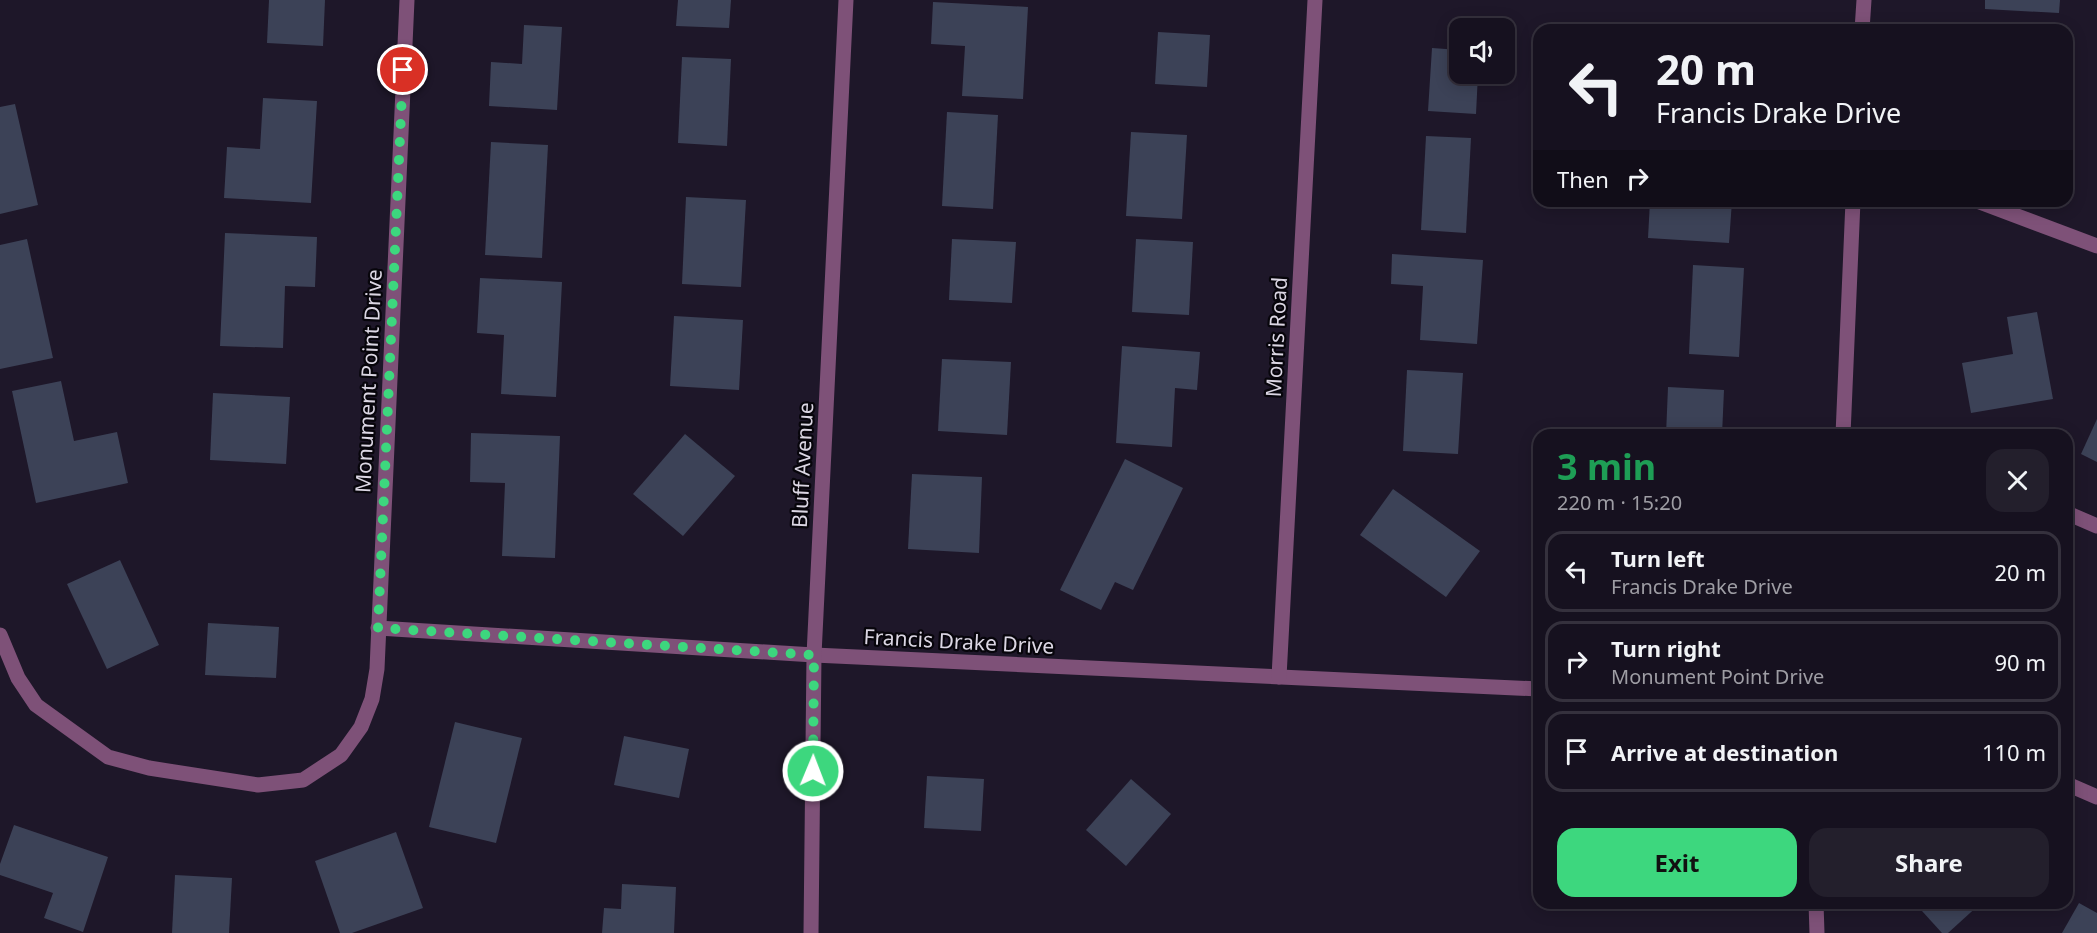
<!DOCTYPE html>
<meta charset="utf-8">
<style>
:root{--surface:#16111f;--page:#231f2c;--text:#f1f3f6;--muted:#9e9da4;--line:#35313d;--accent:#3dd77e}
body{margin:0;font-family:"Noto Sans",sans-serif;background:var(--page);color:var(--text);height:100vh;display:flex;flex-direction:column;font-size:22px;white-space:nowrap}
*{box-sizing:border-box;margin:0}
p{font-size:20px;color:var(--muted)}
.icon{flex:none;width:33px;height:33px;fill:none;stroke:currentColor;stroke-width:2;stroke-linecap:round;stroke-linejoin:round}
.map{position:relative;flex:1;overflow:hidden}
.panel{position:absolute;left:1533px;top:429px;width:540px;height:480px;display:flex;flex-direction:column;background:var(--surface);border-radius:18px;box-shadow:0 3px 15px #0003,0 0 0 2px var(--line)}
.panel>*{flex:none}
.top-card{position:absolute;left:1533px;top:24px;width:540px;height:183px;border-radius:18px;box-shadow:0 3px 15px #0003,0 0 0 2px var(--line);background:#16111f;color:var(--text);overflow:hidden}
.tools{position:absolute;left:1449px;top:18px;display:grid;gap:12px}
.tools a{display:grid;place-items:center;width:66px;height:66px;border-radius:12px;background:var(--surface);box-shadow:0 3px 15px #0003,0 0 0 2px var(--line);font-size:30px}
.pin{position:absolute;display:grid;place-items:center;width:51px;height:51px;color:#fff;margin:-26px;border:3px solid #fff;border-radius:50%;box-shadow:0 2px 6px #0007}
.me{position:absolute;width:66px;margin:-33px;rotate:1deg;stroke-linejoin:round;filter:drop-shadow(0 0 4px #0008)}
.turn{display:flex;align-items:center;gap:21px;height:126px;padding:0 24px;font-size:27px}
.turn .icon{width:78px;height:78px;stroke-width:2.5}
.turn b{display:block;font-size:42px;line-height:51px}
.then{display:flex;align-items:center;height:57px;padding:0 24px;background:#0003;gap:12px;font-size:22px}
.round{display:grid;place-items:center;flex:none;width:63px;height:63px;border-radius:18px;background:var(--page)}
.summary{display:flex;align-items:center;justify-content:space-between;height:102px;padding:0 24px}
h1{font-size:36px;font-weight:700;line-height:45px;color:#1e9e55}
.cta{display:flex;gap:12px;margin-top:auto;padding:12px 24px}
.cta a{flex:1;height:69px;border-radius:18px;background:var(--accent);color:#111;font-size:24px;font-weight:700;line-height:69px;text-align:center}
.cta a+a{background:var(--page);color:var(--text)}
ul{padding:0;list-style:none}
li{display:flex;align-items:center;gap:18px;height:81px;margin:0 12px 9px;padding:0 12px;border:3px solid var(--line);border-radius:18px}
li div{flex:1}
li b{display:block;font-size:22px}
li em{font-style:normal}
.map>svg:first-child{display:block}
.building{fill:#3c4257}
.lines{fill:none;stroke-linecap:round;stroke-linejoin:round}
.minor{stroke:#7e5178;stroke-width:15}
.route{stroke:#3dd77e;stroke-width:10;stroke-dasharray:0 18}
.labels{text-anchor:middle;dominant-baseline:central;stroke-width:4.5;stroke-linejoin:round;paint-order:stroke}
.street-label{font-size:21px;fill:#dbd6e3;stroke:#07050b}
</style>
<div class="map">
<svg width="2097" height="933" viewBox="0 0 2097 933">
<rect width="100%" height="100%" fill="#1e1729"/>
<g class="building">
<path d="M269,0H325L323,46L267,43Z"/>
<path d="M678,0H731L729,28L676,26Z"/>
<path d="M1985,0H2060L2059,13L1985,9Z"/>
<path d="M933,2L1028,7L1023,99L962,96L965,46L931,44Z"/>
<path d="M524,25L562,27L557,110L489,106L491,62L522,64Z"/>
<path d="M1158,32L1210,35L1207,87L1155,84Z"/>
<path d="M1432,48L1460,50V74H1478L1476,114L1428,111Z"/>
<path d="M682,57L731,59L727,146L678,143Z"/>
<path d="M263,98L317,101L311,203L224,198L227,147L260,149Z"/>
<path d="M15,104L38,205L0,214V107Z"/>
<path d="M947,112L998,115L993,209L942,206Z"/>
<path d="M1131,132L1187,135L1182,219L1126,216Z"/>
<path d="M1426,136L1471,138L1466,233L1421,230Z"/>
<path d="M491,142L548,145L542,258L485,255Z"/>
<path d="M686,197L746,200L741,287L682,284Z"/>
<path d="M1650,201H1732L1729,243L1648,238Z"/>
<path d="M225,233L317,237L315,287L285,286L283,348L220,346Z"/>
<path d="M27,239L53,358L0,369V245Z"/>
<path d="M952,239L1016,242L1012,303L949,300Z"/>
<path d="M1136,239L1193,242L1189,315L1132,312Z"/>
<path d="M1392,254L1483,260L1477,344L1420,340L1423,286L1391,284Z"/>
<path d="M1693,265L1744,268L1739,357L1689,354Z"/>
<path d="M480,278L562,282L556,397L501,394L504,335L477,333Z"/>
<path d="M2037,312L2053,399L1971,413L1962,363L2013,354L2007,317Z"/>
<path d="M674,316L743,320L739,390L670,386Z"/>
<path d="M1122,346L1200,352L1197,390L1175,388L1172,447L1116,443Z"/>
<path d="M942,359L1011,362L1007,435L938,431Z"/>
<path d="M1407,370L1463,373L1458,454L1403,451Z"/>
<path d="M61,381L74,441L117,432L128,483L36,503L12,391Z"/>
<path d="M1668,387L1724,390L1722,435H1666Z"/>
<path d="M213,393L290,397L286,464L210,460Z"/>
<path d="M2097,419V462L2081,454Z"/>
<path d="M471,433L560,436L555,558L502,556L505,483L470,482Z"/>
<path d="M685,434L735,476L683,536L633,494Z"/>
<path d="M1125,459L1183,488L1133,590L1115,582L1101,610L1060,590Z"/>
<path d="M912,474L982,477L979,553L908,549Z"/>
<path d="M1393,489L1480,551L1446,597L1360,535Z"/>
<path d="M120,560L159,645L107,669L67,584Z"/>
<path d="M208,623L279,627L276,678L205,675Z"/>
<path d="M455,722L522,738L496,843L429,827Z"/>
<path d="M624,736L689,749L679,798L614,785Z"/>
<path d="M927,776L984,779L981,831L924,828Z"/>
<path d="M1131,779L1171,814L1126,866L1086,830Z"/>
<path d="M14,825L108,857L83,932L44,918L53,893L0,875V864Z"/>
<path d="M396,832L423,908L352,933H340L315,861Z"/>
<path d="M175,875L232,878L229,933H172Z"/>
<path d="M622,884L676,887L674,933H602L604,908L621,909Z"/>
<path d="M1931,903H1981L1948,933H1942L1922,911Z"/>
<path d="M2079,903L2097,913V933H2062Z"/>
</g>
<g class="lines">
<g class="minor">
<path d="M1862,30L1864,0"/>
<path d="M1977,201L2097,246"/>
<path d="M1843,435L1853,201"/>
<path d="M2067,513L2097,526"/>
<path d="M378,628L814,655L1539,689"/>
<path d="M0,635L18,678L36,705L108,757L149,768L258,785L303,780L341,755L361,727L372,699L377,669L407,0"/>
<path d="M1279,677L1315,0"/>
<path d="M2067,784L2097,797"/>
<path d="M1816,903L1817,933"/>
<path d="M811,933L814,655L846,0"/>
</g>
</g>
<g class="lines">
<path class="route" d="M403,70L378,628L814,655L813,771"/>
</g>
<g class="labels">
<g class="street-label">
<text transform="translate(1276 337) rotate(-87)">Morris Road</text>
<text transform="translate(368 381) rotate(-87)">Monument Point Drive</text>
<text transform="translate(802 465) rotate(-87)">Bluff Avenue</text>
<text transform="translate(959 641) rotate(3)">Francis Drake Drive</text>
</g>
</g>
</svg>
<div class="tools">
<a><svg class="icon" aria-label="sound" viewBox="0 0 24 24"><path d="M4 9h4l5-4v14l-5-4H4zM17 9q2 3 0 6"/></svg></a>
</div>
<div class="pin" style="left:403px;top:70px;background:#d93025"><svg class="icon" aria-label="arrive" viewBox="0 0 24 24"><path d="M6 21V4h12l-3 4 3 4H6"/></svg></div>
<svg class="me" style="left:813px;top:771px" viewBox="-20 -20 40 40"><circle r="17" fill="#3dd77e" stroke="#fff" stroke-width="3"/><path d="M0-11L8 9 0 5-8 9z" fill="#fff"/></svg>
<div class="top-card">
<div class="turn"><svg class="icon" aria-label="left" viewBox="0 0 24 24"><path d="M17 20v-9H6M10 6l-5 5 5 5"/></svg><div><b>20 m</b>Francis Drake Drive</div></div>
<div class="then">Then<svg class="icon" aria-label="right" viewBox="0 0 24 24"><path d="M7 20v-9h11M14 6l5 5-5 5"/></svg></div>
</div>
<section class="panel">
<div class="summary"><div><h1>3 min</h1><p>220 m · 15:20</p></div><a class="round"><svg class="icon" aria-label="close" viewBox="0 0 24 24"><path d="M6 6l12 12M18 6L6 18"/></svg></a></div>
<ul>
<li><svg class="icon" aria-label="left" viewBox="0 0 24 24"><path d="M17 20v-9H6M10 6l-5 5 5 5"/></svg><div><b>Turn left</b><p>Francis Drake Drive</p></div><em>20 m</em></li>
<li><svg class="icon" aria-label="right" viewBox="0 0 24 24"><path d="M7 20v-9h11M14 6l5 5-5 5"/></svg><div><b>Turn right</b><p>Monument Point Drive</p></div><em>90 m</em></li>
<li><svg class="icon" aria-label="arrive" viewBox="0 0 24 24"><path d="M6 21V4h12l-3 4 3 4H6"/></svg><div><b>Arrive at destination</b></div><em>110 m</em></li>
</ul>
<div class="cta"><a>Exit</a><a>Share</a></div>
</section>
</div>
